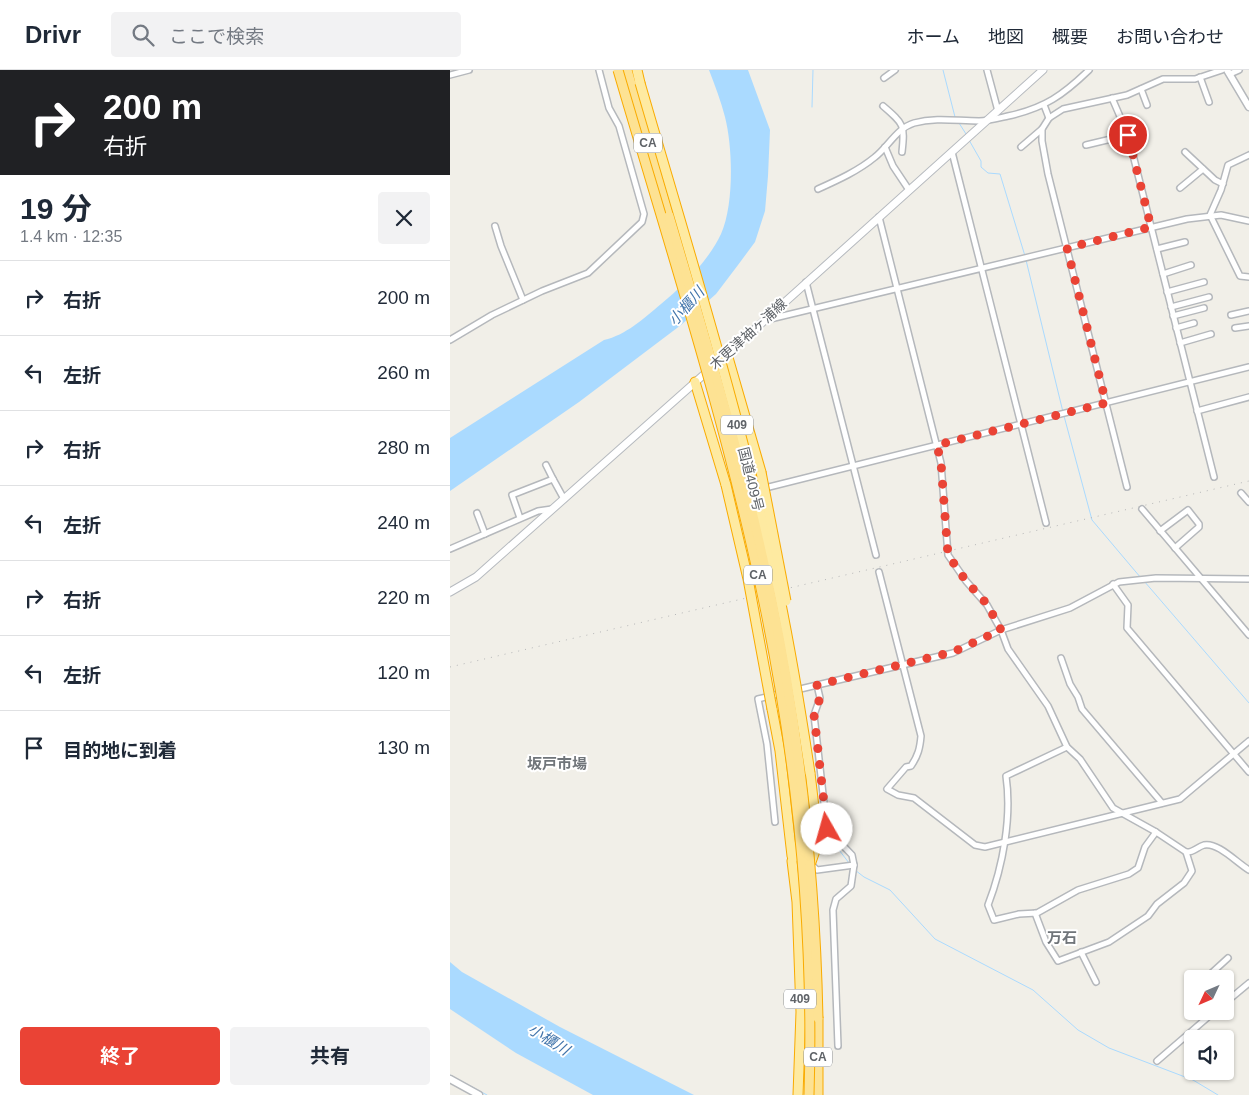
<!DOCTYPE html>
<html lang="ja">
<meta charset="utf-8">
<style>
:root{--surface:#fff;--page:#f2f2f3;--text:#1f2937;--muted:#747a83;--line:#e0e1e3;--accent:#ea4335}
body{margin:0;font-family:Arial,"Noto Sans JP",sans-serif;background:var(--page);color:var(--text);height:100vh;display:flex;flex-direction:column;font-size:19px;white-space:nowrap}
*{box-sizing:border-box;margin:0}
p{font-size:16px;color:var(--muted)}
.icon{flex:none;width:28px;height:28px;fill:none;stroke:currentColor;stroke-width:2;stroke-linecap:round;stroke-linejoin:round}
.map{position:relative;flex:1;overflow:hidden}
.drawer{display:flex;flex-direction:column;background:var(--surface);width:450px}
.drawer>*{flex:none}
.banner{background:#202124;color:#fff;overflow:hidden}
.needle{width:32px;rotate:226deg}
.fabs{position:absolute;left:734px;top:900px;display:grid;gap:10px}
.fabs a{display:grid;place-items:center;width:50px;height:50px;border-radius:5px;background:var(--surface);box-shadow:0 1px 4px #0004;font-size:25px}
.pin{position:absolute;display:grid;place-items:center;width:42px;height:42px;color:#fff;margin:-21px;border:2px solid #fff;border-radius:50%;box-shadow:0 1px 5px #0007}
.me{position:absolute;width:55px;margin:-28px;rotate:353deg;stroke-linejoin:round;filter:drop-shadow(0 0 4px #0008)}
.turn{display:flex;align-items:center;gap:18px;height:105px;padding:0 20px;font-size:22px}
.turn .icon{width:65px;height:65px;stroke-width:2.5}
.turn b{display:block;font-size:35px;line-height:42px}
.round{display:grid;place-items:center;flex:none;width:52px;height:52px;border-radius:5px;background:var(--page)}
.summary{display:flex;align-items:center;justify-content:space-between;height:85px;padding:0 20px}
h1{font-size:30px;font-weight:700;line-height:38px}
.cta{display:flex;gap:10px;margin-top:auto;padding:10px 20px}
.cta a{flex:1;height:58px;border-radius:5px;background:var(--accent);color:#fff;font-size:20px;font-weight:700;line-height:58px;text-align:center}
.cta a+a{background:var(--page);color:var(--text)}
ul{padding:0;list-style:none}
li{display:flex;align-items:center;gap:15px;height:75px;padding:0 20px;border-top:1px solid var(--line)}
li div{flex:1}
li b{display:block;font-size:19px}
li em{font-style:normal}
header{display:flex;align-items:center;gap:30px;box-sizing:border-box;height:70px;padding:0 25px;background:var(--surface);border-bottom:1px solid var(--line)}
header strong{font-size:24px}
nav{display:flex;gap:28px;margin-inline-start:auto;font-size:18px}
.search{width:350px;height:45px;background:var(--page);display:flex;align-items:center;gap:12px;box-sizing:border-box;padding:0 18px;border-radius:5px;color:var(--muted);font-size:19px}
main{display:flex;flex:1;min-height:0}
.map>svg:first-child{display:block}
.water{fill:#aadaff}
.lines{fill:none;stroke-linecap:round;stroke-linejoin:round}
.stream{stroke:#aadaff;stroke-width:1}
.minor-casing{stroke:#b5b8bc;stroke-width:8}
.tertiary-casing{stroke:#b5b8bc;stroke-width:9}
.secondary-casing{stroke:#b6babf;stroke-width:9}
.trunk-casing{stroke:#f9ab00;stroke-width:11}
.motorway-casing{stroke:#f9ab00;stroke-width:11}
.minor{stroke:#fff;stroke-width:5}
.tertiary{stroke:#fff;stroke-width:6}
.secondary{stroke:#fff;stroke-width:7}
.trunk{stroke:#feeaa1;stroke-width:9}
.motorway{stroke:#fde293;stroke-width:9}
.rail{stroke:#b6b7b8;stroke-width:1;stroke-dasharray:1 6;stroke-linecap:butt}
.trunk-bridge-casing{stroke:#f9ab00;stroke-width:11;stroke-linecap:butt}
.motorway-bridge-casing{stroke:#f9ab00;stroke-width:11;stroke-linecap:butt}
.trunk-bridge{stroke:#feeaa1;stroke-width:9}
.motorway-bridge{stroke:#fde293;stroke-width:9}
.route{stroke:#ea4335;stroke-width:9;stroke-dasharray:0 16.2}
.labels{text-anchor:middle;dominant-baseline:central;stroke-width:4;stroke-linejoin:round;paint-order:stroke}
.shield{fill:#fff;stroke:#8f9295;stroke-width:1}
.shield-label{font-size:12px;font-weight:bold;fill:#5f6368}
.street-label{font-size:14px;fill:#5f6368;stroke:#fff}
.water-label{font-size:15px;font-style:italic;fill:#4174aa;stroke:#fff}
.neighbourhood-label{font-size:15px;font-weight:bold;fill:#70757a;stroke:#fff}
</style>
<header>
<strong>Drivr</strong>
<div class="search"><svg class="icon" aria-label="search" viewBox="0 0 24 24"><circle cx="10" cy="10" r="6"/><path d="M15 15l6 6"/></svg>ここで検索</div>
<nav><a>ホーム</a><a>地図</a><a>概要</a><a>お問い合わせ</a></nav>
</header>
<main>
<section class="drawer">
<div class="banner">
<div class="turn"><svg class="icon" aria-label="right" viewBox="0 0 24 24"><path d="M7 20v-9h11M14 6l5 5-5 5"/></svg><div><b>200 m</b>右折</div></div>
</div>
<div class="summary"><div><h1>19 分</h1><p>1.4 km · 12:35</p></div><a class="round"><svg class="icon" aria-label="close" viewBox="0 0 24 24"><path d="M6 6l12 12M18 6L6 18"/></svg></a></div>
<ul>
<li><svg class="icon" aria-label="right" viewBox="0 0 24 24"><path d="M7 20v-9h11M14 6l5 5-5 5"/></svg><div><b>右折</b></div><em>200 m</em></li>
<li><svg class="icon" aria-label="left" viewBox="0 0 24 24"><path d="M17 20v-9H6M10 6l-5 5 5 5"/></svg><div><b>左折</b></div><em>260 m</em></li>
<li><svg class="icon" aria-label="right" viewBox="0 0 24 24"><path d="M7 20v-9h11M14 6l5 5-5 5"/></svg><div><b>右折</b></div><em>280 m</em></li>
<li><svg class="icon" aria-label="left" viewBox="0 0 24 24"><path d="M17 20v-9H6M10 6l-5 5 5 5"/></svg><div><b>左折</b></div><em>240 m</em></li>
<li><svg class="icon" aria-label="right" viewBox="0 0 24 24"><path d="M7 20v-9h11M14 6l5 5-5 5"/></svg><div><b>右折</b></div><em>220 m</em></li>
<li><svg class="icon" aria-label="left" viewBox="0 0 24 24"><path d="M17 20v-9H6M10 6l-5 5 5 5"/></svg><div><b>左折</b></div><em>120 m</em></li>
<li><svg class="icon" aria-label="arrive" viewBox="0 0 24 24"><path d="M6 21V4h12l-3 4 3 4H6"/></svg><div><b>目的地に到着</b></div><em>130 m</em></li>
</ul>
<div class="cta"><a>終了</a><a>共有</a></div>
</section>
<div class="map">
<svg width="799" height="1025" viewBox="0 0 799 1025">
<rect width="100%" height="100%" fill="#f1efe8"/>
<g class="water">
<path d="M259,0H298L320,60L318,106L315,141L305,172L288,195L266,224L231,255L129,332L0,421V368L154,270C176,265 193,249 211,234C233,216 259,190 271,164C284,135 283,78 275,47C271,31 265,16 259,0Z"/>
<path d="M0,892L12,902L110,957L244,1025H143L66,983L0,939Z"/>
</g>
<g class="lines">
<g class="stream">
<path d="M493,0L505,47"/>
<path d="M362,37L363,0"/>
<path d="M509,53L516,64"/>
<path d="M519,70L531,91V97L538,103L550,104L575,186"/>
<path d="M576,190L613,342"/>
<path d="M614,346L642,450L691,508"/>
<path d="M694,511L799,633"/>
<path d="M386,776L399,793"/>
<path d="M405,800L414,807L440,820L485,869L583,920L628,960L659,978L743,1010L768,1025"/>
<path d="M0,1005L37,1025"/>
</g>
<defs>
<g id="minor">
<path d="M537,0L548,41"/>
<path d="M780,4L789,0"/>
<path d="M0,5L19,0"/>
<path d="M750,7L759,32"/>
<path d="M434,8L445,0"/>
<path d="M691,19L697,35"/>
<path d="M662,28L678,65L764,407"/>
<path d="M594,35L599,48"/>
<path d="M433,36C454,54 455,55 452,82"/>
<path d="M636,75L678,65"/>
<path d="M435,77L443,96L459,120"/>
<path d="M571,77L592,59"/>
<path d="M502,82L596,453"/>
<path d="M735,82L765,110L773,114"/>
<path d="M799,85L778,95L771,120L760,145L790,206L799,207"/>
<path d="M730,118L753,99"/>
<path d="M368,119C388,110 408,101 425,87C438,77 447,58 464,53C486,47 507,51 529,51C538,51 549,48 558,46C595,38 613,25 639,0"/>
<path d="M429,147L491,393L498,485L516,511L537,535L551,560L558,579L598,636L617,677L630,689L663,738L706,762L736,782C743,783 747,777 754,775C768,772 787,793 799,800"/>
<path d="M45,156L51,176L73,230"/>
<path d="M707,179L735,172"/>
<path d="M713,204L741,195"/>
<path d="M356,212L426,485"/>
<path d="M717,222L754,212"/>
<path d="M721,237L759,227"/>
<path d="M781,245L799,241"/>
<path d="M723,246L754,238"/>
<path d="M316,250L737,149L771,145L799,151"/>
<path d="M726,258L744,253"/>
<path d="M785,258L799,256"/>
<path d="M0,270L42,245L92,221L138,203L192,152L194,144L169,56L159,38L149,0"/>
<path d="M730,273L761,264"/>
<path d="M747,341L799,327"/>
<path d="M103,409L114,429"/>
<path d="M319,417L799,297"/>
<path d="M677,417L598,104L592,71V59L599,48L613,39L677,25L713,9H745L772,0"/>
<path d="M791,423L799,432"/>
<path d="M692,439L799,565"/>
<path d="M27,443L35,464"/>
<path d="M70,448L62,425L103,409L96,395"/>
<path d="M710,461L738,440L749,454V457L725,478"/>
<path d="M0,479L88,441L102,439"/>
<path d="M429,502L471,666C470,678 468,686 461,696L456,697L437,719L448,725L464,728L525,775L535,777L730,729L799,671"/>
<path d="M663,514L678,535L677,558L799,702"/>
<path d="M611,588L620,614L628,627L632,639L712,733"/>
<path d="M367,615L370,628L364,645L377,759L402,785L404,795L401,816L386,829L383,840L388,976"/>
<path d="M346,620L503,583L551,560L620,538L669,512L706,508L799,509"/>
<path d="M617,677L556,706C562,747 553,796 538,835L544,850L569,844L587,843L628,820L679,804L688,798L695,777L706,762"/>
<path d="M325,752L317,674L308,629L332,623"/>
<path d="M361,794L367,800L404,795"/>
<path d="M585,843L596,872L608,891L659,872L698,846L707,834L734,813L742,801L736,782"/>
<path d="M631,882L646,912"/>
<path d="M755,909L778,888"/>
<path d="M775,933L799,913"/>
<path d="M707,991L765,941"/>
</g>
<g id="tertiary">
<path d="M777,0L799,37"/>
<path d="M0,1009L29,1025"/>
</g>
<g id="secondary">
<path d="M275,286L593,0"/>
<path d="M0,522L26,507L259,300"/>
</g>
<g id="trunk">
<path d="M187,0L190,13"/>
<path d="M277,284L311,402"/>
<path d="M245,312L276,415"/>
<path d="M322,639L330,681L342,786"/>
<path d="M359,798L368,772L360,703"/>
<path d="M348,1025L351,942L347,832L342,791L347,778L363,756L364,739"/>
</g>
<g id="motorway">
<path d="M177,0L219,146"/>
<path d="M368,1025V948"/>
</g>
</defs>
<use href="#minor" class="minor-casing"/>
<use href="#tertiary" class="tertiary-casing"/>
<use href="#secondary" class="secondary-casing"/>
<use href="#trunk" class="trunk-casing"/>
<use href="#motorway" class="motorway-casing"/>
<use href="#minor" class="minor"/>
<use href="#tertiary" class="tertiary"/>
<use href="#secondary" class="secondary"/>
<use href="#trunk" class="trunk"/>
<use href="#motorway" class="motorway"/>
<path class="rail" d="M0,597L799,411"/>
<defs>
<g id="trunk-bridge">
<path d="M190,13C239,182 292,351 329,524C341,583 351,643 360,703"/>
<path d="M311,402L336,531"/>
<path d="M276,415L298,509L322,639"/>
</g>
<g id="motorway-bridge">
<path d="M168,0C219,175 276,350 313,528C347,691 364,859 359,1025"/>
<path d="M219,146C256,272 295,398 321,527C350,666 365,807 368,948"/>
</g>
</defs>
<use href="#trunk-bridge" class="trunk-bridge-casing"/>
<use href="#motorway-bridge" class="motorway-bridge-casing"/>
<use href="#trunk-bridge" class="trunk-bridge"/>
<use href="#motorway-bridge" class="motorway-bridge"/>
</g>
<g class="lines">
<path class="route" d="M377,759L364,645L370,628L367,615L503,582L551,560L537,534L516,511L498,485L491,393L487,375L656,333L617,178L701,157L678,65"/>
</g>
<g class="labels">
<g class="shield">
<rect x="184" y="63.5" width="28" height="19" rx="4"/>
<rect x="271" y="345.5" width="32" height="19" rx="4"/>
<rect x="294" y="495.5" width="28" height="19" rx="4"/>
<rect x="334" y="919.5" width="32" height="19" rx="4"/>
<rect x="354" y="977.5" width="28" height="19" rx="4"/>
</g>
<g class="shield-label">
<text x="198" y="73">CA</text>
<text x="287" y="355">409</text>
<text x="308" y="505">CA</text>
<text x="350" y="929">409</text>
<text x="368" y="987">CA</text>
</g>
<g class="street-label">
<text transform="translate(298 264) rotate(-42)">木更津袖ヶ浦線</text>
<text transform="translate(301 409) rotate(76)">国道409号</text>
</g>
<g class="water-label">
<text transform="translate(236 236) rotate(-48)">小櫃川</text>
<text transform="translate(99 969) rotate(32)">小櫃川</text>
</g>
<g class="neighbourhood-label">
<text x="107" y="693">坂戸市場</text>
<text x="612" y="867">万石</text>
</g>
</g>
</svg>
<div class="fabs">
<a><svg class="needle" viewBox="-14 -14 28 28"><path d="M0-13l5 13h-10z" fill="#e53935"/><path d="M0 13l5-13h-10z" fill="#747a83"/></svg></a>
<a><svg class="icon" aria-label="sound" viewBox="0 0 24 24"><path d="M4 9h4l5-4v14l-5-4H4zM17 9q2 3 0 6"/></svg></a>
</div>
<div class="pin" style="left:678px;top:65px;background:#d93025"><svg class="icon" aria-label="arrive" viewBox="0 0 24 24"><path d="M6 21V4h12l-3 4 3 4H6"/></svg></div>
<svg class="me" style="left:377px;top:759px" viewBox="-20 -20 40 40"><circle r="19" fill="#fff"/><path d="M0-13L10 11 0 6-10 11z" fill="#ea4335"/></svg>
</div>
</main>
